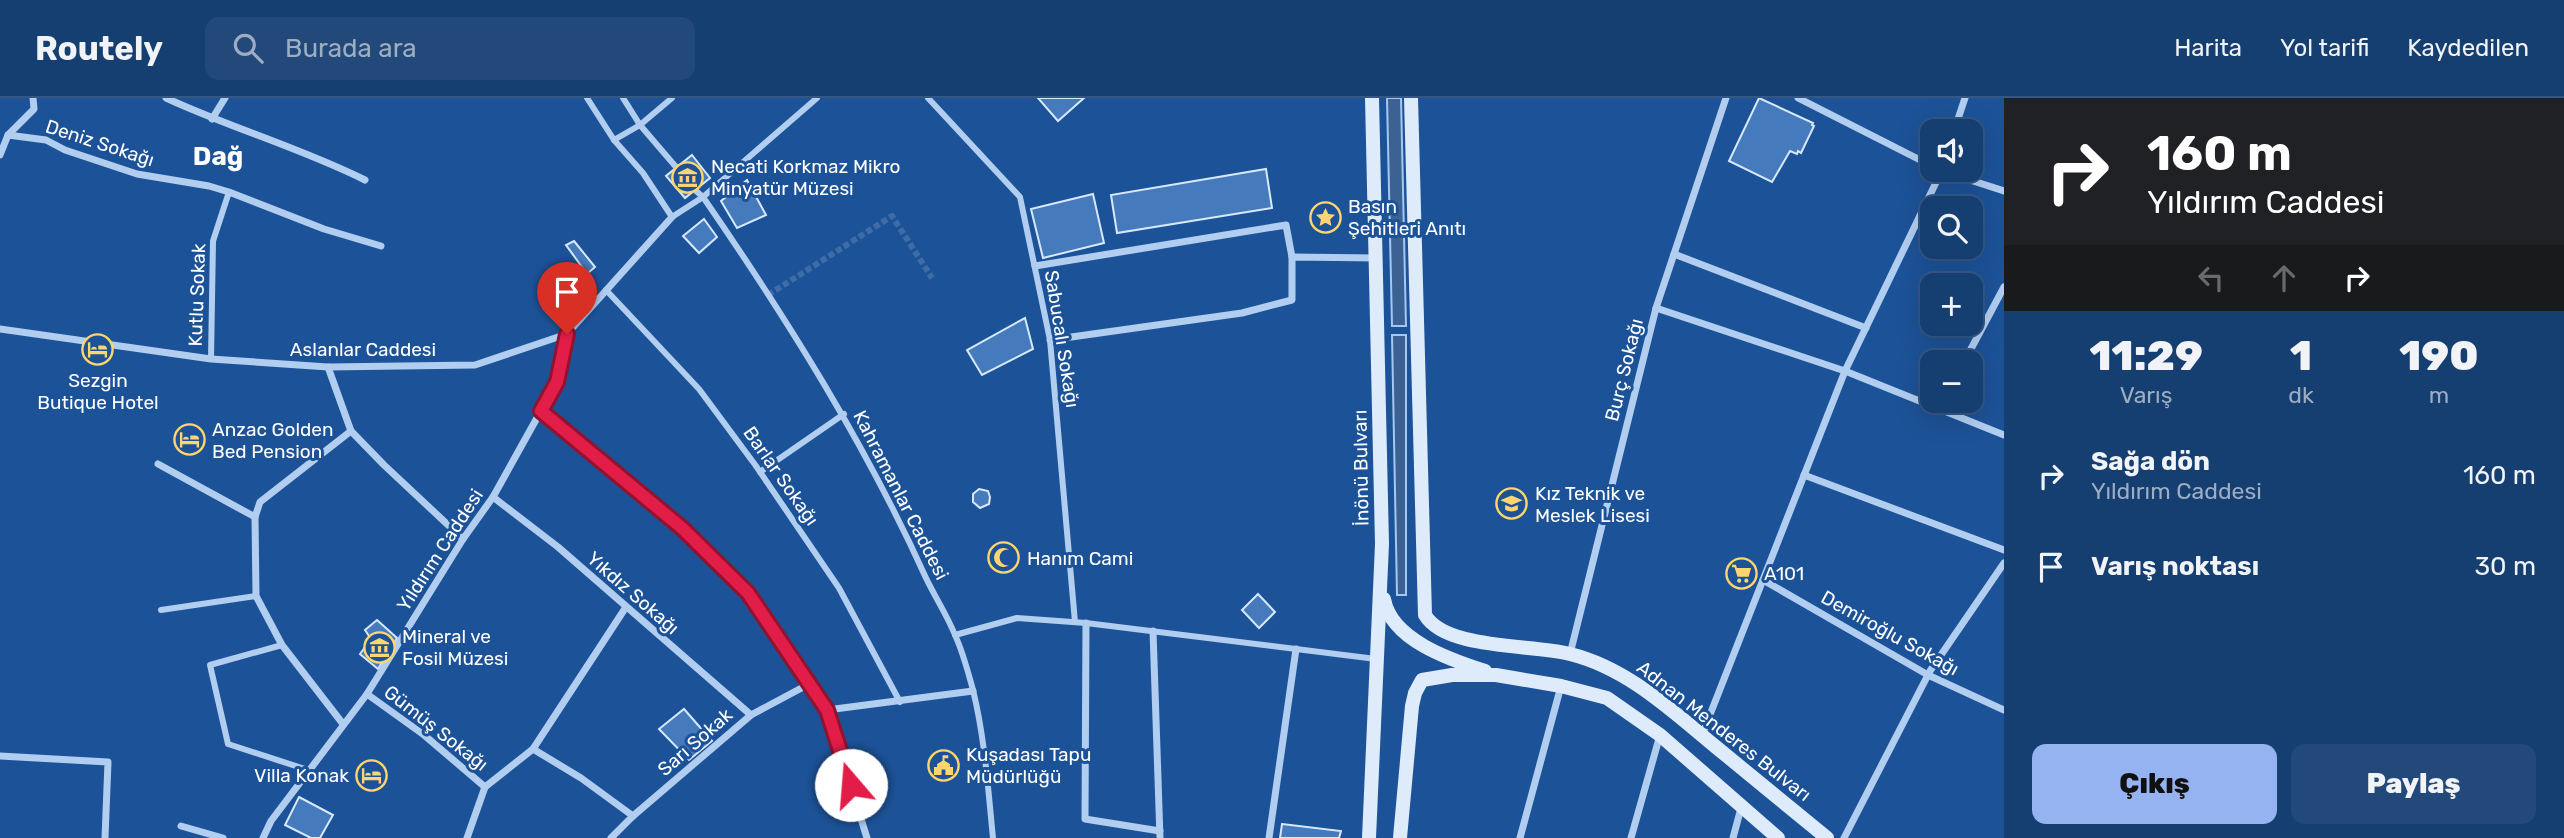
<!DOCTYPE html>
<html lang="tr">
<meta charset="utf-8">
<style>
:root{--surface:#153e71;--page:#224979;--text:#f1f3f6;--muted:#9daec3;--line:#345784;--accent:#95b2f1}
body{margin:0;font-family:Rubik,sans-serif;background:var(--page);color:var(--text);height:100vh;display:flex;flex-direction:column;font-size:26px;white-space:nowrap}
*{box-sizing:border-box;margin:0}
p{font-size:23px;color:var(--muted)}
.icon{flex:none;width:38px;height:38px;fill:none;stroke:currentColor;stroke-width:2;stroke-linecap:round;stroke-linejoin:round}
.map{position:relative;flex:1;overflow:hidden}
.details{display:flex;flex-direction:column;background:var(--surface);width:560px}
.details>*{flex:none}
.hud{background:#202124;color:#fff;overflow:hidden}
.buttons{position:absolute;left:1920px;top:21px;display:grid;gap:14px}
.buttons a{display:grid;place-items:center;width:63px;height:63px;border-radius:14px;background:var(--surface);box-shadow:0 7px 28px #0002,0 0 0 2px var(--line);font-size:35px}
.pin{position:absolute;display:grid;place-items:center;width:60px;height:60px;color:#fff;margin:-72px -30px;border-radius:50% 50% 50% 0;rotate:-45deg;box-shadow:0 0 7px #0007}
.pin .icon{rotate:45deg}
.me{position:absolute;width:77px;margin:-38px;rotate:342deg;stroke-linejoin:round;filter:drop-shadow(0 0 5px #0008)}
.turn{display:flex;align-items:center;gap:24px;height:147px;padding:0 28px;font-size:32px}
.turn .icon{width:91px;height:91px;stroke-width:2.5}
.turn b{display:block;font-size:49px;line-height:60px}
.lanes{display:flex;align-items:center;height:66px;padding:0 28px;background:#0003;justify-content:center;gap:35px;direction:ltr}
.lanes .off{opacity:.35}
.eta{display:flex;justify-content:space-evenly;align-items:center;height:119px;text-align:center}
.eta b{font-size:42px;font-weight:800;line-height:49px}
.primary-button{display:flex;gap:14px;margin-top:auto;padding:14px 28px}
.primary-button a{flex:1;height:80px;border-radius:14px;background:var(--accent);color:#111;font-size:28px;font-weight:800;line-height:80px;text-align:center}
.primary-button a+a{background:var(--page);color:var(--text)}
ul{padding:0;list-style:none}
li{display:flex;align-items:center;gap:21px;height:91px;padding:0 28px}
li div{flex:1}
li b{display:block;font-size:26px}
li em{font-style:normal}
header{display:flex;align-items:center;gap:42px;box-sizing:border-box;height:98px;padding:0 35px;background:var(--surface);border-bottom:2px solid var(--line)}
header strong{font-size:33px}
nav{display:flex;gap:38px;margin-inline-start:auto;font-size:24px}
.search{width:490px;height:63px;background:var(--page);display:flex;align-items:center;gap:18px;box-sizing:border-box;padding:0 24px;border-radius:14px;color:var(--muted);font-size:26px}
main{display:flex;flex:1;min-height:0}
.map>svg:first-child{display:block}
.water{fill:#3c6294;stroke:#a4c8f1;stroke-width:2}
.building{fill:#457bbd;stroke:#d7e8fb;stroke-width:2}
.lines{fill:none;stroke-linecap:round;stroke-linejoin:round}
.pedestrian-tunnel{stroke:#3e6ca7;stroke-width:6;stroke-dasharray:6 3;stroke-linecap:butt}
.pedestrian{stroke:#b1cdf0;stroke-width:6}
.minor{stroke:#b1cdf0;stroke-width:7}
.secondary{stroke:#deebfb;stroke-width:14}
.route-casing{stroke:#92132f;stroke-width:18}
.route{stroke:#e11d48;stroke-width:12}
.labels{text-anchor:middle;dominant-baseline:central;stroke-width:6;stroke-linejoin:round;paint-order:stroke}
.street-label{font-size:19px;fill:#fff;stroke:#1c5297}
.poi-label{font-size:19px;fill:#fff;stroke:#1c5297;text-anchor:start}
.district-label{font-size:26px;font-weight:bold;fill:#fff;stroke:#1c5297}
</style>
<header>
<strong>Routely</strong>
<div class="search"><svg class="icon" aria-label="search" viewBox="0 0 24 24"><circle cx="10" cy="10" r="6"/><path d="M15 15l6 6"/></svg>Burada ara</div>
<nav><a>Harita</a><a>Yol tarifi</a><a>Kaydedilen</a></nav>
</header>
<main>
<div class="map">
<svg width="2004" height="740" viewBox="0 0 2004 740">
<rect width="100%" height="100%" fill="#1c5297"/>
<g class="water">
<path d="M1387,0H1401L1406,228H1392Z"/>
<path d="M1392,237H1406V497H1397Z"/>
</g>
<g class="building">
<path d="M1038,0H1084L1058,23Z"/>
<path d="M1759,0L1813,25L1812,27L1814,28L1801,55L1798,53L1797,56L1790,53L1772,84L1729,63Z"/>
<path d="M692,57L710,80L685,100L666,78Z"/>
<path d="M1266,71L1272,110L1117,135L1111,97Z"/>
<path d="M747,82L766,117L737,130L721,103Z"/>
<path d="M1093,96L1104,145L1043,160L1031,111Z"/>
<path d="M704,121L717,139L699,155L683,138Z"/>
<path d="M574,143L595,169L587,176L566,147Z"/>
<path d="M1025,220L1033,251L982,277L967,252Z"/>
<path d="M979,391L988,393L990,399L989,406L980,410L973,404V396Z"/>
<path d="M1258,496L1275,514L1259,530L1242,512Z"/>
<path d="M377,522L397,540L378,571L360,556L371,541L365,532Z"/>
<path d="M684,611L712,643L689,662L659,631Z"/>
<path d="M299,699L333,717L320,740H311L285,727Z"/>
<path d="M1282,726L1341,733L1339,740H1280Z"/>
</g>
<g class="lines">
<g class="pedestrian-tunnel">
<path d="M676,69L695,92"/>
<path d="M768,197L892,118L932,180"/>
</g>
<g class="pedestrian">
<path d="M587,0L614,42L643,75L672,119L703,99L817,0"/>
<path d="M623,0L640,27L676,69"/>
<path d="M928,0L1020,99L1050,242L1075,524"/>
<path d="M614,42L640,27L672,0"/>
<path d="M695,92L703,99C787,221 865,345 926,480C935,499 947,517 955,537C963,554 968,574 973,592C985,641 988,691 993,740"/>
<path d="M606,192L699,291L756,368L839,490L900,604"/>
<path d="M211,261L213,143L229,94"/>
<path d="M760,374L844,316"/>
<path d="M161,512L256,498"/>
<path d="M955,537L1017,520L1086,525L1376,561"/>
<path d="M282,547L210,567L228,646L308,672"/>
</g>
<g class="minor">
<path d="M166,0C231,30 301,50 365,82"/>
<path d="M1798,0L1932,68"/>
<path d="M212,21L225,0"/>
<path d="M1954,33L1965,0"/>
<path d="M8,37L46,42L65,52L137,76L209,88L229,94L324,131L381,148"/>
<path d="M0,57L8,37L34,11L33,0"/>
<path d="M1939,72L2004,93"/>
<path d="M1674,156L1866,230"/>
<path d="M1035,168L1286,127L1292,159"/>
<path d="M1656,210L1845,273L2004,337"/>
<path d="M0,231L211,261L328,269L475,267L567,236L672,119"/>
<path d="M1050,242L1242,215L1292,202V159L1377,160"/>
<path d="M1964,264L2004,189"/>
<path d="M328,269L351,333L384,367L463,441"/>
<path d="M541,313L682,430L748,495L827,612L867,740"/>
<path d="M158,366L255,419"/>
<path d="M1804,377L2004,452"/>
<path d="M493,399L558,449L751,617"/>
<path d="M1763,482L1928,577L2004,612"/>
<path d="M1086,525L1085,721L1160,733"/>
<path d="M1153,533L1160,740"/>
<path d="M1570,556L1656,210L1726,0"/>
<path d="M367,596L424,637L485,689"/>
<path d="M827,612L973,593"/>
<path d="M343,626L282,547L256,498L255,419L260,404L351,333"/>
<path d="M1702,637L1845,273L1942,72"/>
<path d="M533,651L581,680L633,718"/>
<path d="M0,658L108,664L105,740"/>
<path d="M181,728L223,740"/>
<path d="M263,740L271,723L367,596L463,441L493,399L557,284L567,236"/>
<path d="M467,740L485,689L533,651L626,509"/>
<path d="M611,740L633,718L751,617L809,586"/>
<path d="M1269,740L1296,551"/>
<path d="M1520,740L1561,588"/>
<path d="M1631,740L1660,637"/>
<path d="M1733,740L1741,710"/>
<path d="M1844,740L1930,573L2004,465"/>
</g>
<g class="secondary">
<path d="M1411,0L1425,517C1446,552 1532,546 1570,556C1627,570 1671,612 1716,649C1753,679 1790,710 1827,740"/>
<path d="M1384,501C1391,542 1451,562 1485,573"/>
<path d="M1369,740L1382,446L1372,0"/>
<path d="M1400,740L1412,608L1415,595L1422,582L1452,577H1496L1561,588L1607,600L1660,637L1778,740"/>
</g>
</g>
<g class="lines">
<defs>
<path id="route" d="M567,236L557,284L541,313L682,430L748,495L827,612L851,687"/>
</defs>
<use href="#route" class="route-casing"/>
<use href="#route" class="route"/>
</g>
<defs>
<symbol id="museum-ring" viewBox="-11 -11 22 22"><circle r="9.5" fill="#1c5297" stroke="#ffd56f" stroke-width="1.5"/><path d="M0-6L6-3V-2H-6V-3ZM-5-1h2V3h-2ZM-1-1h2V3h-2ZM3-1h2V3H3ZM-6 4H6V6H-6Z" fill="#ffd56f"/></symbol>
<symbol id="sight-ring" viewBox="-11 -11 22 22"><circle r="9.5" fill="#1c5297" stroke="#ffd56f" stroke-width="1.5"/><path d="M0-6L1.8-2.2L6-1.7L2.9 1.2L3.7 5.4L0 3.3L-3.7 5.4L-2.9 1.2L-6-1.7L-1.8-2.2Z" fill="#ffd56f"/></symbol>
<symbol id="hotel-ring" viewBox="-11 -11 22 22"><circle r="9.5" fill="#1c5297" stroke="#ffd56f" stroke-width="1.5"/><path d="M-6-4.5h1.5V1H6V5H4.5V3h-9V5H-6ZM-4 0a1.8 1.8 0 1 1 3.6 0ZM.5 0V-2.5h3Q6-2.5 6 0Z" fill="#ffd56f"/></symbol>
<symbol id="school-ring" viewBox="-11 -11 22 22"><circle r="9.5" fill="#1c5297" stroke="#ffd56f" stroke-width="1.5"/><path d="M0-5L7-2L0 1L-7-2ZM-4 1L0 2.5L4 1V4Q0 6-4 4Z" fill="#ffd56f"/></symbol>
<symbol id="mosque-ring" viewBox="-11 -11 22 22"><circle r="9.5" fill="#1c5297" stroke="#ffd56f" stroke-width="1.5"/><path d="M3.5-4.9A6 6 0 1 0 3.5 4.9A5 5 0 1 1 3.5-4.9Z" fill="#ffd56f"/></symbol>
<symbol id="supermarket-ring" viewBox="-11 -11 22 22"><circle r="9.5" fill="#1c5297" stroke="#ffd56f" stroke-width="1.5"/><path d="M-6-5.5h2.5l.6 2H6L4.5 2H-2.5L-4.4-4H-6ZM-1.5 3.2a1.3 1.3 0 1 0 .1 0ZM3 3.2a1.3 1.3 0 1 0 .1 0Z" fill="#ffd56f"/></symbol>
<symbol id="civic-ring" viewBox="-11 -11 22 22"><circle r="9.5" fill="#1c5297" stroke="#ffd56f" stroke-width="1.5"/><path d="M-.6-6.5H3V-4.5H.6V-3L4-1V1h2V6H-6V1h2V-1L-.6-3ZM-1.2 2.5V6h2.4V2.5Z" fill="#ffd56f"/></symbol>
</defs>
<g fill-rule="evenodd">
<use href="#museum-ring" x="670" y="62" width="35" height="35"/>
<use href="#sight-ring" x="1308" y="102" width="35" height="35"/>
<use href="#hotel-ring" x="80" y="234" width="35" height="35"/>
<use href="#hotel-ring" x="172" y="324" width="35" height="35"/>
<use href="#school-ring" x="1494" y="388" width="35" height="35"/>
<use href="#mosque-ring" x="986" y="442" width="35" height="35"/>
<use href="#supermarket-ring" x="1724" y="458" width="35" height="35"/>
<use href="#museum-ring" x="362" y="532" width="35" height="35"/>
<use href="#civic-ring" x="926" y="650" width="35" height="35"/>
<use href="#hotel-ring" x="354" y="660" width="35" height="35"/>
</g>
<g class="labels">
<g class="street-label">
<text transform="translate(100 45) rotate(18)">Deniz Sokağı</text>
<text transform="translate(197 197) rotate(-88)">Kutlu Sokak</text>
<text transform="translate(1062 241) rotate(81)">Sabucalı Sokağı</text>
<text x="363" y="251">Aslanlar Caddesi</text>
<text transform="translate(1624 272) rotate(-76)">Burç Sokağı</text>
<text transform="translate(1361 370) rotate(-91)">İnönü Bulvarı</text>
<text transform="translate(781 378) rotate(55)">Barlar Sokağı</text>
<text transform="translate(901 397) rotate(63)">Kahramanlar Caddesi</text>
<text transform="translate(440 452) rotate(-57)">Yıldırım Caddesi</text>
<text transform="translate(633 495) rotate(41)">Yıkdız Sokağı</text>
<text transform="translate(1890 535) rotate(29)">Demiroğlu Sokağı</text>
<text transform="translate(436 630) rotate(38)">Gümüş Sokağı</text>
<text transform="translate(1724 633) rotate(38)">Adnan Menderes Bulvarı</text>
<text transform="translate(695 644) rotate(-41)">Sarı Sokak</text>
</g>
<g class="poi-label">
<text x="711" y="68">Necati Korkmaz Mikro<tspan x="711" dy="22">Minyatür Müzesi</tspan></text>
<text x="1348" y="108">Basın<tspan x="1348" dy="22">Şehitleri Anıtı</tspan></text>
<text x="98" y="282" text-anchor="middle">Sezgin<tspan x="98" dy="22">Butique Hotel</tspan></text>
<text x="212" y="331">Anzac Golden<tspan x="212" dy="22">Bed Pension</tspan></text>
<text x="1535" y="395">Kız Teknik ve<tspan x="1535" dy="22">Meslek Lisesi</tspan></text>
<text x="1027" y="460">Hanım Cami</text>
<text x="1764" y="475">A101</text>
<text x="402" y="538">Mineral ve<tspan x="402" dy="22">Fosil Müzesi</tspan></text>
<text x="966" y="656">Kuşadası Tapu<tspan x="966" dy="22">Müdürlüğü</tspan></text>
<text x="349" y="677" text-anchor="end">Villa Konak</text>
</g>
<g class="district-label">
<text x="218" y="58">Dağ</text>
</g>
</g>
</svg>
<div class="buttons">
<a><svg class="icon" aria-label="sound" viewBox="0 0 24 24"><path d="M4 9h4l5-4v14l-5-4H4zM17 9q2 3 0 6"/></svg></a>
<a><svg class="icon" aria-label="search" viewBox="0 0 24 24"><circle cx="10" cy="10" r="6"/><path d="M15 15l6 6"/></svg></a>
<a>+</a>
<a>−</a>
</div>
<div class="pin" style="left:567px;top:236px;background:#d93025"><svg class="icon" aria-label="arrive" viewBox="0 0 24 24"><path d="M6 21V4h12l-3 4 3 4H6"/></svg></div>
<svg class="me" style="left:851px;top:687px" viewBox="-20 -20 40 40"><circle r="19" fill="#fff"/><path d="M0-13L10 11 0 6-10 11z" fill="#e11d48"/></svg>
</div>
<section class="details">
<div class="hud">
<div class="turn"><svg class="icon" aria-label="right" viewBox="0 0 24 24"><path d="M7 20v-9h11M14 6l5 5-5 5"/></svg><div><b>160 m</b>Yıldırım Caddesi</div></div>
<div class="lanes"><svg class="icon off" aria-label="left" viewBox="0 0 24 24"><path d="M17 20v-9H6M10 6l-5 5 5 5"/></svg><svg class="icon off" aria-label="ahead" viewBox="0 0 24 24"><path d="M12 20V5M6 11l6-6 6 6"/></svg><svg class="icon" aria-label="right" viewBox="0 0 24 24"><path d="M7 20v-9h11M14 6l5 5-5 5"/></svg></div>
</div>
<div class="eta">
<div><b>11:29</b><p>Varış</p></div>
<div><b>1</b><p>dk</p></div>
<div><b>190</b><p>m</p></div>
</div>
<ul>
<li><svg class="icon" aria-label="right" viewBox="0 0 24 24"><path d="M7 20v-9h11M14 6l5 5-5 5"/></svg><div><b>Sağa dön</b><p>Yıldırım Caddesi</p></div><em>160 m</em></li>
<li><svg class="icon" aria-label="arrive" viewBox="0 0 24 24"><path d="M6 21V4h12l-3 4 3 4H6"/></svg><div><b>Varış noktası</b></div><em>30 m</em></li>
</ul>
<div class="primary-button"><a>Çıkış</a><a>Paylaş</a></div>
</section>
</main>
